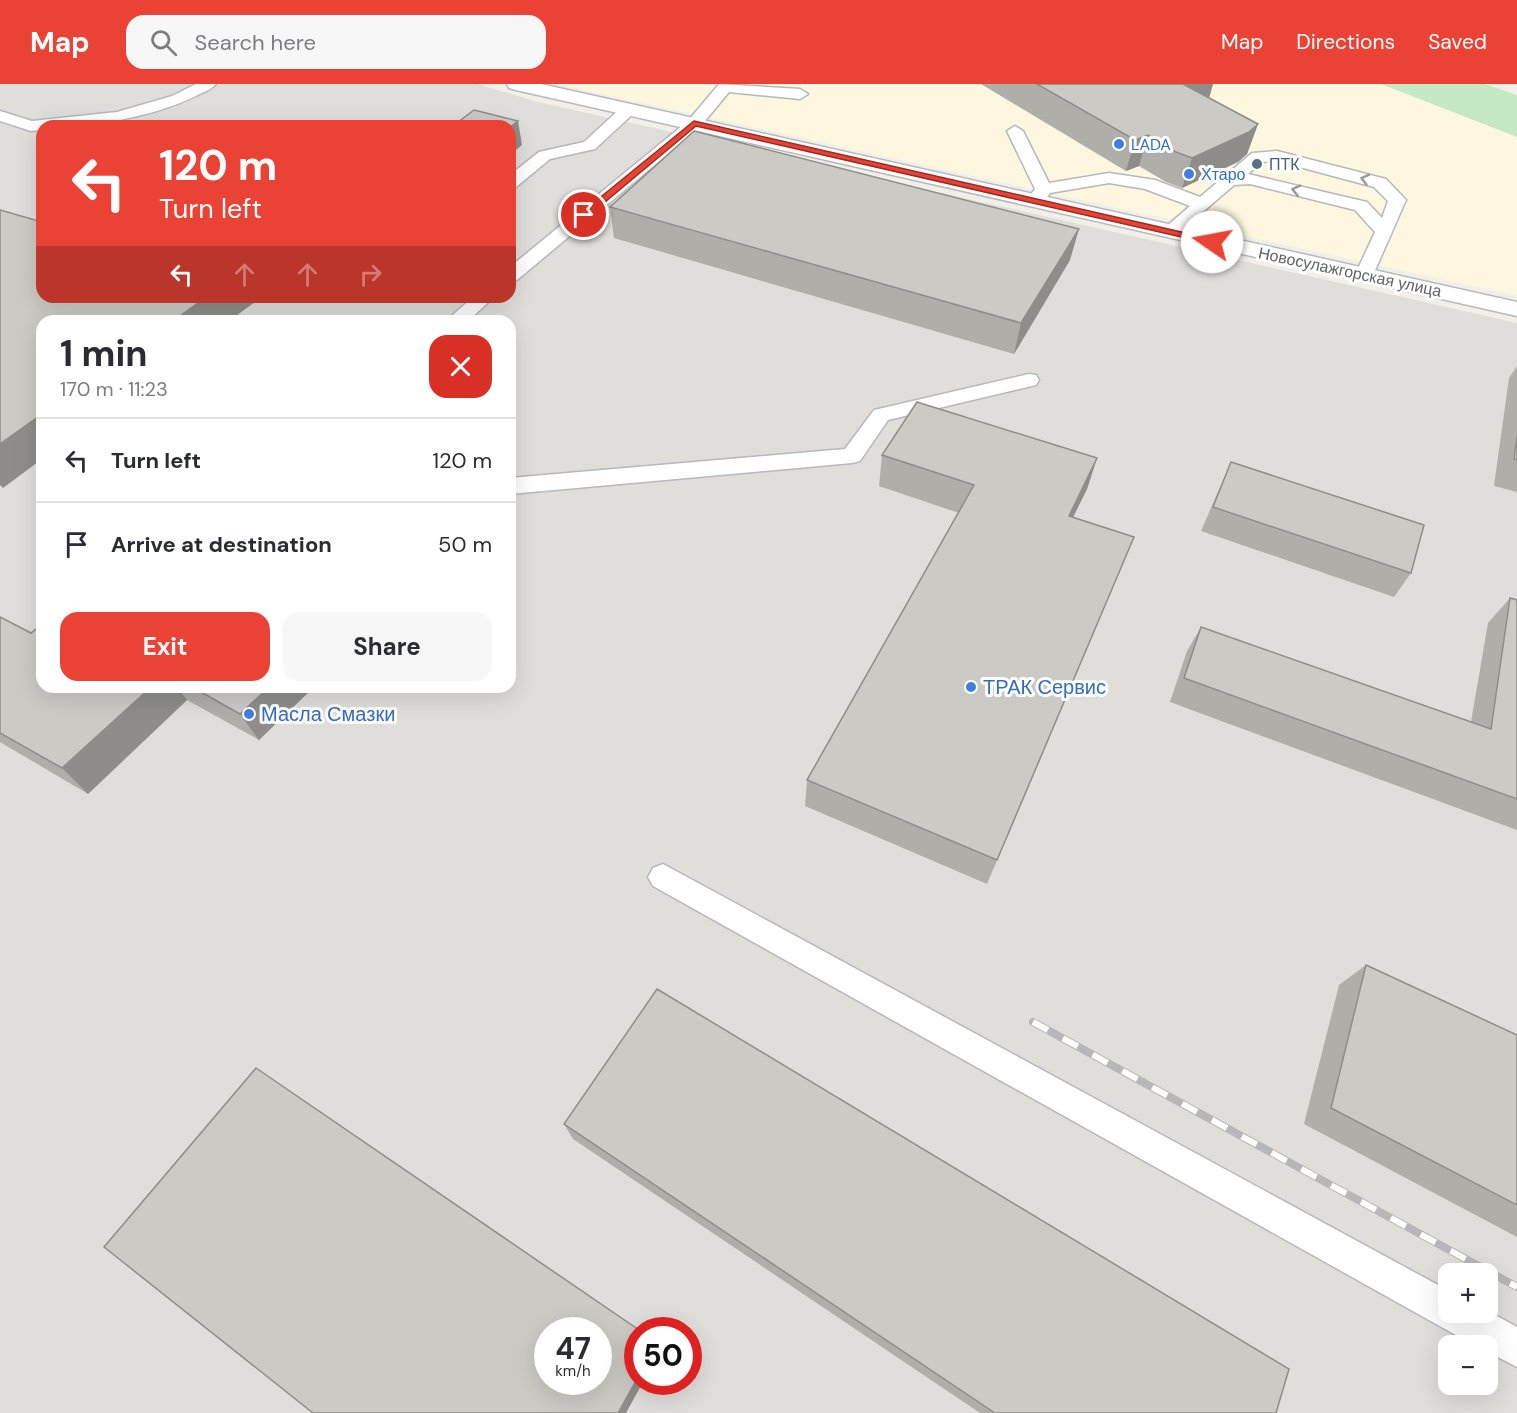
<!DOCTYPE html>
<meta charset="utf-8">
<style>
:root{--surface:#fff;--page:#f7f7f7;--text:#2b2b33;--muted:#7c7c81;--line:#e1e1e2;--accent:#ea4335}
body{margin:0;font-family:"DM Sans",sans-serif;background:var(--page);color:var(--text);height:100vh;display:flex;flex-direction:column;font-size:22px;white-space:nowrap}
*{box-sizing:border-box;margin:0}
p{font-size:20px;color:var(--muted)}
.icon{flex:none;width:33px;height:33px;fill:none;stroke:currentColor;stroke-width:2;stroke-linecap:round;stroke-linejoin:round}
.map{position:relative;flex:1;overflow:hidden}
.details{position:absolute;left:36px;top:231px;width:480px;height:378px;display:flex;flex-direction:column;background:var(--surface);border-radius:18px;box-shadow:0 6px 24px #0002}
.details>*{flex:none}
.hud{position:absolute;left:36px;top:36px;width:480px;height:183px;border-radius:18px;box-shadow:0 6px 24px #0002;background:#ea4335;color:#fff;overflow:hidden}
.fabs{position:absolute;left:1438px;top:1179px;display:grid;gap:12px}
.fabs a{display:grid;place-items:center;width:60px;height:60px;border-radius:12px;background:var(--surface);box-shadow:0 6px 24px #0002;font-size:30px}
.speed{position:absolute;left:534px;top:1233px;display:flex;gap:12px;font-size:30px;font-weight:700;text-align:center}
.speed>*{display:grid;place-content:center;width:78px;height:78px;border-radius:50%;background:var(--surface);box-shadow:0 6px 24px #0002;line-height:1}
.speed small{font-size:15px;font-weight:400}
.speed .limit{border:9px solid #d22;background:#fff;color:#111}
.pin{position:absolute;display:grid;place-items:center;width:51px;height:51px;color:#fff;margin:-26px;border:3px solid #fff;border-radius:50%;box-shadow:0 2px 6px #0007}
.me{position:absolute;width:66px;margin:-33px;rotate:282deg;stroke-linejoin:round;filter:drop-shadow(0 0 4px #0008)}
.turn{display:flex;align-items:center;gap:21px;height:126px;padding:0 24px;font-size:27px}
.turn .icon{width:78px;height:78px;stroke-width:2.5}
.turn b{display:block;font-size:42px;line-height:51px}
.lanes{display:flex;align-items:center;height:57px;padding:0 24px;background:#0003;justify-content:center;gap:30px;direction:ltr}
.lanes .off{opacity:.35}
.round{display:grid;place-items:center;flex:none;width:63px;height:63px;border-radius:18px;background:var(--page)}
.summary{display:flex;align-items:center;justify-content:space-between;height:102px;padding:0 24px}
h1{font-size:36px;font-weight:700;line-height:45px}
.button{display:flex;gap:12px;margin-top:auto;padding:12px 24px}
.button a{flex:1;height:69px;border-radius:18px;background:var(--accent);color:#fff;font-size:24px;font-weight:700;line-height:69px;text-align:center}
.button a+a{background:var(--page);color:var(--text)}
ul{padding:0;list-style:none}
li{display:flex;align-items:center;gap:18px;height:84px;padding:0 24px;border-top:2px solid var(--line)}
li div{flex:1}
li b{display:block;font-size:22px}
li em{font-style:normal}
header{display:flex;align-items:center;gap:36px;box-sizing:border-box;height:84px;padding:0 30px;background:var(--accent);color:#fff}
header strong{font-size:28px}
nav{display:flex;gap:33px;margin-inline-start:auto;font-size:21px}
.search{width:420px;height:54px;background:var(--page);display:flex;align-items:center;gap:15px;box-sizing:border-box;padding:0 21px;border-radius:18px;color:var(--muted);font-size:22px}
.map>svg:first-child{display:block}
.commercial{fill:#fef7e0}
.industrial{fill:#e0deda;fill-rule:evenodd}
.green{fill:#c5e8c5}
.lines{fill:none;stroke-linecap:round;stroke-linejoin:round}
.service-casing{stroke:#b5b8bc;stroke-width:3}
.secondary-casing{stroke:#b6babf;stroke-width:3}
.service{fill:#fff;fill-rule:evenodd}
.secondary{fill:#fff;fill-rule:evenodd}
.rail-casing{stroke:#b6b7b8;stroke-width:8}
.rail{stroke:#fff;stroke-width:6;stroke-dasharray:17;stroke-linecap:butt}
.wall{fill:#afaea9}
.shaded-wall{fill:#8f8d8a}
.building{fill:#cccac5;stroke:#8f8d8a;stroke-width:1.5;fill-rule:evenodd}
.oneway{stroke:#979a9d}
.route{fill:#ea4335;stroke:#982c22;stroke-width:1.5}
.shop-dot{fill:#3f7fe0;stroke:#fff;stroke-width:2}
.service-dot{fill:#5c6f8a;stroke:#fff;stroke-width:2}
.labels{text-anchor:middle;dominant-baseline:central;stroke-width:6;stroke-linejoin:round;paint-order:stroke}
.far-shop-label{font-size:16px;fill:#366cbe;stroke:#fff;text-anchor:start}
.far-service-label{font-size:16px;fill:#4e5e75;stroke:#fff;text-anchor:start}
.far-street-label{font-size:16px;fill:#5f6368;stroke:#fff}
.shop-label{font-size:20px;fill:#366cbe;stroke:#fff;text-anchor:start}
</style>
<header>
<strong>Map</strong>
<div class="search"><svg class="icon" aria-label="search" viewBox="0 0 24 24"><circle cx="10" cy="10" r="6"/><path d="M15 15l6 6"/></svg>Search here</div>
<nav><a>Map</a><a>Directions</a><a>Saved</a></nav>
</header>
<div class="map">
<svg width="1517" height="1329" viewBox="0 0 1517 1329">
<rect width="100%" height="100%" fill="#f1efe8"/>
<path class="commercial" d="M557,0H1381L1517,53V212Z"/>
<path class="industrial" d="M0,0H477L534,17L1517,239V1329H0ZM42,42H510V213H42ZM42,237H510V603H42ZM1449,1190H1488V1228H1449ZM548,1246H598V1298H548ZM638,1246H688V1298H638ZM1449,1262H1488V1300H1449Z"/>
<path class="green" d="M1381,0H1485L1517,11V53Z"/>
<g class="lines">
<defs>
<g id="service">
<path d="M196,0H216C211,6 203,8 196,12C147,35 96,42 42,42V46L31,47L0,37V27L32,37L117,28L172,12Z"/>
<path d="M719,0L800,5L808,10L800,15L729,8L700,43L517,196L510,198V183L688,37Z"/>
<path d="M628,21L634,23L636,26L634,29L595,65L550,75L516,103L510,104V91L539,68L584,58L622,23Z"/>
<path d="M1015,42L1023,47L1049,99L1109,89L1155,96L1200,113L1252,69L1277,67L1386,95L1406,116L1373,191L1371,195H1357L1355,191L1375,148L1355,126L1250,100L1234,101L1175,152H1163L1160,148L1190,122L1145,105L1109,99L1050,109L1042,120H1030L1027,116L1035,105L1007,47ZM1277,77L1374,103L1388,117L1382,134L1367,118L1248,90L1262,78Z"/>
<path d="M473,213H494L468,237H446Z"/>
<path d="M1029,290L1036,291L1039,296L1036,301L888,336L860,377L852,379L510,410V394L845,365L874,326Z"/>
<path d="M663,780L1449,1207V1228L1488,1227L1517,1243V1283L1488,1268V1262H1476L1436,1240L653,802L648,793L653,784Z"/>
</g>
<path id="secondary" d="M507,0H541L1517,218V232L516,6L509,4Z"/>
</defs>
<use href="#service" class="service-casing"/>
<use href="#secondary" class="secondary-casing"/>
<use href="#service" class="service"/>
<use href="#secondary" class="secondary"/>
<defs>
<path id="rail" d="M1033,938L1517,1203"/>
</defs>
<use href="#rail" class="rail-casing"/>
<use href="#rail" class="rail"/>
</g>
<g class="wall">
<path d="M981,0H1213L1209,14L1258,40L1247,70L1238,78L1182,104L1166,98L1139,82L1126,87Z"/>
<path d="M610,123L1070,176L1014,270L614,154Z"/>
<path d="M1517,282V408L1494,402L1509,294Z"/>
<path d="M882,371L1097,374L1087,405L1073,433L1134,453L987,800L805,722L807,696L959,429L879,402Z"/>
<path d="M1231,378L1411,489L1394,513L1201,447L1220,403Z"/>
<path d="M1510,514L1517,516V746L1170,618L1187,567L1201,543L1471,638L1488,539Z"/>
<path d="M0,533L42,603H314L259,656L187,616L88,710L0,658Z"/>
<path d="M1366,881L1517,951V1153L1304,1040L1339,901Z"/>
<path d="M564,1040L1276,1329H980L573,1055Z"/>
</g>
<g class="shaded-wall">
<path d="M1181,0H1213L1209,14Z"/>
<path d="M518,37L522,61L510,71V43Z"/>
<path d="M1258,40L1247,70L1238,78L1182,104L1192,74Z"/>
<path d="M1148,51L1139,82L1126,87L1135,56Z"/>
<path d="M1079,145L1070,176L1014,270L1021,239Z"/>
<path d="M206,213H262L229,237H173Z"/>
<path d="M42,330V375L3,404L0,401V360Z"/>
<path d="M1097,374L1087,405L1059,462L1069,432Z"/>
<path d="M151,603H177L187,616L88,710L62,684Z"/>
<path d="M269,603H314L259,656L240,630Z"/>
<path d="M638,1293V1298H643L626,1329H618Z"/>
</g>
<g class="building">
<path d="M1037,0H1183L1258,40L1249,48L1192,74L1176,68L1148,51L1135,56Z"/>
<path d="M474,26L518,37L510,43V42H453Z"/>
<path d="M694,47L1079,145L1021,239L610,123Z"/>
<path d="M0,126L42,138V213H206L173,237H42V330L0,360Z"/>
<path d="M917,318L1097,374L1069,432L1134,453L997,776L807,696L974,401L882,371Z"/>
<path d="M1517,352V376L1514,375Z"/>
<path d="M1231,378L1424,441L1411,489L1213,423Z"/>
<path d="M1510,514L1517,516V715L1184,594L1201,543L1491,645Z"/>
<path d="M0,533L31,549L42,540V603H151L62,684L0,649Z"/>
<path d="M192,603H269L240,630Z"/>
<path d="M1366,881L1517,951V1121L1331,1024Z"/>
<path d="M657,905L1289,1285L1276,1329H995L564,1040Z"/>
<path d="M256,984L639,1246H638V1293L618,1329H313L104,1163ZM548,1246H598V1298H548Z"/>
</g>
<defs><path id="oneway-chevron" d="M-2-3.5L2.5 0L-2 3.5" fill="none" stroke-width="1.6" stroke-linecap="round" stroke-linejoin="round" transform="scale(1.5)"/></defs>
<g class="oneway">
<use href="#oneway-chevron" transform="translate(1365 95) rotate(-165)"/>
<use href="#oneway-chevron" transform="translate(1296 106) rotate(-167)"/>
</g>
<path class="route" d="M694,37L1212,155L1217,158L1212,160L696,42L587,133H581V129Z"/>
<g class="shop-dot">
<circle cx="1119" cy="60" r="6"/>
<circle cx="1189" cy="90" r="6"/>
<circle cx="971" cy="603" r="6"/>
<circle cx="249" cy="630" r="6"/>
</g>
<circle class="service-dot" cx="1257" cy="80" r="6"/>
<g class="labels">
<g class="far-shop-label">
<text x="1131" y="60">LADA</text>
<text x="1201" y="90">Хтаро</text>
</g>
<g class="far-service-label">
<text x="1269" y="80">ПТК</text>
</g>
<g class="far-street-label">
<text transform="translate(1350 188) rotate(12)">Новосулажгорская улица</text>
</g>
<g class="shop-label">
<text x="983" y="603">ТРАК Сервис</text>
<text x="261" y="630">Масла Смазки</text>
</g>
</g>
</svg>
<div class="fabs">
<a>+</a>
<a>−</a>
</div>
<div class="speed"><div>47<small>km/h</small></div><div class="limit">50</div></div>
<div class="pin" style="left:584px;top:131px;background:#d93025"><svg class="icon" aria-label="arrive" viewBox="0 0 24 24"><path d="M6 21V4h12l-3 4 3 4H6"/></svg></div>
<svg class="me" style="left:1212px;top:158px" viewBox="-20 -20 40 40"><circle r="19" fill="#fff"/><path d="M0-13L10 11 0 6-10 11z" fill="#ea4335"/></svg>
<div class="hud">
<div class="turn"><svg class="icon" aria-label="left" viewBox="0 0 24 24"><path d="M17 20v-9H6M10 6l-5 5 5 5"/></svg><div><b>120 m</b>Turn left</div></div>
<div class="lanes"><svg class="icon" aria-label="left" viewBox="0 0 24 24"><path d="M17 20v-9H6M10 6l-5 5 5 5"/></svg><svg class="icon off" aria-label="ahead" viewBox="0 0 24 24"><path d="M12 20V5M6 11l6-6 6 6"/></svg><svg class="icon off" aria-label="ahead" viewBox="0 0 24 24"><path d="M12 20V5M6 11l6-6 6 6"/></svg><svg class="icon off" aria-label="right" viewBox="0 0 24 24"><path d="M7 20v-9h11M14 6l5 5-5 5"/></svg></div>
</div>
<section class="details">
<div class="summary"><div><h1>1 min</h1><p>170 m · 11:23</p></div><a class="round" style="background:#d93025;color:#fff"><svg class="icon" aria-label="close" viewBox="0 0 24 24"><path d="M6 6l12 12M18 6L6 18"/></svg></a></div>
<ul>
<li><svg class="icon" aria-label="left" viewBox="0 0 24 24"><path d="M17 20v-9H6M10 6l-5 5 5 5"/></svg><div><b>Turn left</b></div><em>120 m</em></li>
<li><svg class="icon" aria-label="arrive" viewBox="0 0 24 24"><path d="M6 21V4h12l-3 4 3 4H6"/></svg><div><b>Arrive at destination</b></div><em>50 m</em></li>
</ul>
<div class="button"><a>Exit</a><a>Share</a></div>
</section>
</div>
